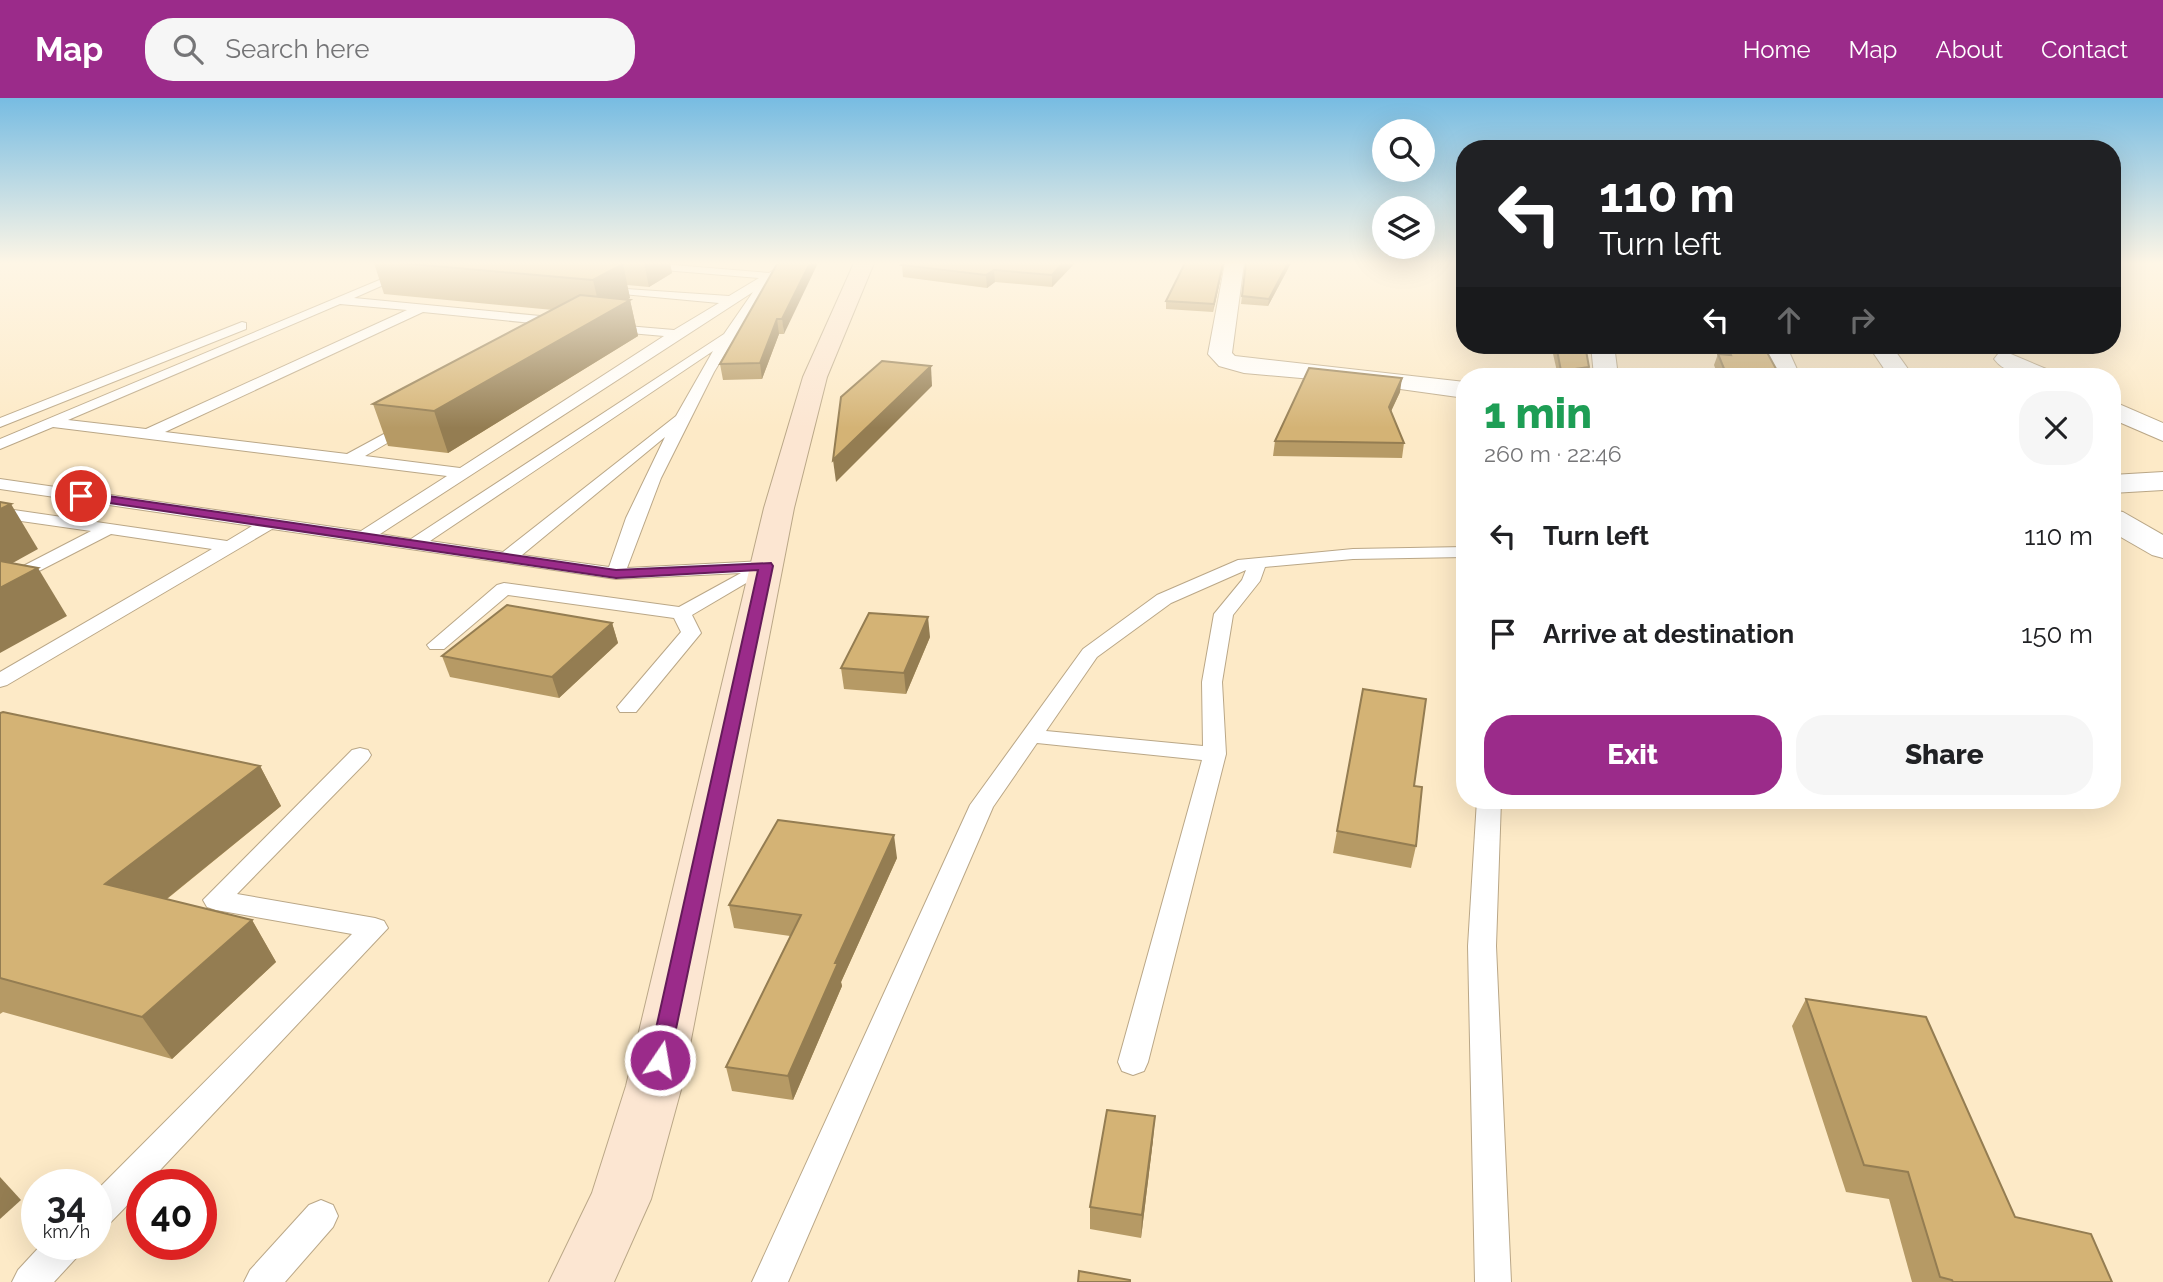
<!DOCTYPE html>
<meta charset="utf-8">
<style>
:root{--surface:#fff;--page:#f6f6f6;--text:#202124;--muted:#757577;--accent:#9b2b8a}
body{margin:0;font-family:Raleway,sans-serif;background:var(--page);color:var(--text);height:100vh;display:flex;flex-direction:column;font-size:26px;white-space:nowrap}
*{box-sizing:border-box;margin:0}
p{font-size:23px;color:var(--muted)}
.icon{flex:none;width:38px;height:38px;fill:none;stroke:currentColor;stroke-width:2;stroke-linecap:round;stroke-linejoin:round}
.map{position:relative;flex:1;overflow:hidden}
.side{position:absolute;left:1456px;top:270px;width:665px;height:441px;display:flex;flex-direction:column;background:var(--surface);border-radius:28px;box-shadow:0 7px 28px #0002}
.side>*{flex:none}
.banner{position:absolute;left:1456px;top:42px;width:665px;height:214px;border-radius:28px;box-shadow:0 7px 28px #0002;background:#202124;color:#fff;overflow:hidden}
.tools{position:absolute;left:1372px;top:21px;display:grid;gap:14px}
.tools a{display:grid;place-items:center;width:63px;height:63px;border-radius:50%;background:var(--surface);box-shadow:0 7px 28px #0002;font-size:35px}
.speed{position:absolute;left:21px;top:1071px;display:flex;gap:14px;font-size:35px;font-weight:700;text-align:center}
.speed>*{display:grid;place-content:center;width:91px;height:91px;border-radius:50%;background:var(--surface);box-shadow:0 7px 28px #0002;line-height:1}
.speed small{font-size:18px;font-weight:400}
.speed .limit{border:10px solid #d22;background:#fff;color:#111}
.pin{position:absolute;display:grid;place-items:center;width:60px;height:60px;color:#fff;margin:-30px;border:4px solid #fff;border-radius:50%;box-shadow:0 2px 7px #0007}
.me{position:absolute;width:77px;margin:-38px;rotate:12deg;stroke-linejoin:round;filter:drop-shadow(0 0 5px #0008)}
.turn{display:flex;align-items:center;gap:24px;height:147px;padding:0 28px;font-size:32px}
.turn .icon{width:91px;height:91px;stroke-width:2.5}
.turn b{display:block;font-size:49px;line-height:60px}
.lanes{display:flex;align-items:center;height:66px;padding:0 28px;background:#0003;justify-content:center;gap:35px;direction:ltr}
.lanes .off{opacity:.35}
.round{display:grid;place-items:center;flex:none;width:74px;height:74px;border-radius:28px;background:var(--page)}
.head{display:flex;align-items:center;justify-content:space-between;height:119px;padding:0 28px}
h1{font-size:42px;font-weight:800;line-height:52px;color:#1e9e55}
.button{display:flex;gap:14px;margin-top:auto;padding:14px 28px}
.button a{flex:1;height:80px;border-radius:28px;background:var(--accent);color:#fff;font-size:28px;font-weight:800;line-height:80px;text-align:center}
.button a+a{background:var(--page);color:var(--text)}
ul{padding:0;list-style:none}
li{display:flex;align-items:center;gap:21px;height:98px;padding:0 28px}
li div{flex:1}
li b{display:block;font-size:26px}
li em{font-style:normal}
header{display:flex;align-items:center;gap:42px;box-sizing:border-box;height:98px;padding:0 35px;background:var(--accent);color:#fff}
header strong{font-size:33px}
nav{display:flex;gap:38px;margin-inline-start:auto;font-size:24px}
.search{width:490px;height:63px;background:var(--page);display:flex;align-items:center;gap:18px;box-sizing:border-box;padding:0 24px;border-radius:28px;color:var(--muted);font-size:26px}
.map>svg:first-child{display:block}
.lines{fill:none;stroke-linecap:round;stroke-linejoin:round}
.lane-casing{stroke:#baa787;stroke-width:2}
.street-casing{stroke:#baa787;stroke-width:2}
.secondary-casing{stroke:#baa787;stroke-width:2}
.lane{fill:#fff;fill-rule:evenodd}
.street{fill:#fff;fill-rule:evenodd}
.secondary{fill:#fce6d2;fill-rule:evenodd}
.wall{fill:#b69a65}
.shaded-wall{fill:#947d52}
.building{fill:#d4b375;stroke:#947d52;stroke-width:2}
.route{fill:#9b2b8a;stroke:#651c5a;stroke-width:2}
</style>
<header>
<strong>Map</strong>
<div class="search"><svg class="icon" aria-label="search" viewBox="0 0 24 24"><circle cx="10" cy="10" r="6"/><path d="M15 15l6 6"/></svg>Search here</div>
<nav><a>Home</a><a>Map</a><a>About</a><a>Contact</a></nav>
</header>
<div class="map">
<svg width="2163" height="1184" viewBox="0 0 2163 1184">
<rect width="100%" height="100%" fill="#fdeac7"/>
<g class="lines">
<defs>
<g id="lane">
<path d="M420,165H433L354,200L561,220L567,224L561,228L423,214L165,334L347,356L408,323L415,327L413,330L365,358L460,370L664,238L607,233L603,232V226L674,232L719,205L601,194L597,193V189L729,198L759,180L616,168L611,165H649L769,175L785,165H797L768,184L714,274L661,380L627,470L766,463L775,468L692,517L701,535L636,614H620L617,609L681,534L674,520L508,497L444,551H430L427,547L497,487L504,485L679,509L741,475L616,481L272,431L7,587L0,589V574L212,451L111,436L0,493V480L91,433L0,420V410L227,443L252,428L0,391V381L361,433L447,378L53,329L0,351V341ZM753,194L724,236L411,441L380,436ZM340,206L407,212L146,331L68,322ZM713,253L676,318L503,454L430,443ZM665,339L626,420L609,469L522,457Z"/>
<path d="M242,224L246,225V231L0,329V320Z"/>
<path d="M1465,449V459L1353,461L1265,469L1260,483L1233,517L1222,584L1226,656L1148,964L1144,973L1133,977L1122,973L1118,964L1202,662L1037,645L993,709L788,1184H752L970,707L1083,551L1157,497L1238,462L1353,451ZM1246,472L1242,482L1214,516L1202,584L1203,648L1046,633L1097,559L1171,505Z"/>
<path d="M360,650L368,652L371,657L368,662L237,796L375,820L384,823L388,830L146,1087H142V1092L108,1127L96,1132V1093L352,836L216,812L207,809L203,802L352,652Z"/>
<path d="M1477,702H1501L1496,848L1511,1184H1475L1468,848Z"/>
<path d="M321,1102L333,1107L338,1118L333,1129L285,1184H244L250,1172L309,1107Z"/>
<path d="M42,1146H83L78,1158L54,1184H12L18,1172Z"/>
</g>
<g id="street">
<path d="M1225,165H1244L1232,255L1235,258L1465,284V300L1357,285L1244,275L1219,268L1208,256Z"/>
<path d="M1591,247H1614L1618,278H1594Z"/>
<path d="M1764,247H1786L1800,278H1776Z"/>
<path d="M1868,247H1891L1913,278H1889Z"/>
<path d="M2006,254L2051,273L2054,278C2035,279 2007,279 1994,261L1998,256Z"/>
<path d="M2112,303L2163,325V343L2112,321Z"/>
<path d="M2163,374V392L2112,395V377Z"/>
<path d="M2112,412L2123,414L2163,437V460L2152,457L2112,434Z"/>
</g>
<path id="secondary" d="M854,165H874L827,279L794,410L682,988L651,1101L614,1184H549L592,1095L626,988L764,410L803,279Z"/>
</defs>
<use href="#lane" class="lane-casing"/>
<use href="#street" class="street-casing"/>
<use href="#secondary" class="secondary-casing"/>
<use href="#lane" class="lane"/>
<use href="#street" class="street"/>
<use href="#secondary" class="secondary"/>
</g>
<g class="wall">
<path d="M374,165H670L672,175L649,189L627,187L630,200L626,202H630L638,238L448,355L388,348L373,306L553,212L384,196Z"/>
<path d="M1075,165L1052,189L995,184L987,190L903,179L902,167Z"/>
<path d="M1224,165L1213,214L1166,211V203Z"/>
<path d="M1246,165H1291L1268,208L1241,206Z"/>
<path d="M777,166L784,236H779L762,281L723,282L720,266Z"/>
<path d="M1551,247H1585L1589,269L1586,278H1558Z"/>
<path d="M1719,247H1763L1780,278H1718L1714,267L1718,256H1722Z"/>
<path d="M1400,294L1391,313L1404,345L1402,360L1273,358L1275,343Z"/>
<path d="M612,525L618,545L559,600L450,579L442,558Z"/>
<path d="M930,539L906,596L844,591L841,570Z"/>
<path d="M1363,591L1414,688L1416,748L1411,770L1333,755Z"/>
<path d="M0,615L260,668L281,708L167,801L252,822L276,864L172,961L3,914L0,916Z"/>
<path d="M897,760L841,884L842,888L793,1002L732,993L726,969L790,838L734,830L729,807Z"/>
<path d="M1806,901L2015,1119L2112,1184H1912L1889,1101L1846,1094L1792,928Z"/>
<path d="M1153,1042L1141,1140L1090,1131V1109Z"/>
</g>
<g class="shaded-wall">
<path d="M644,165H670L672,175L649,189Z"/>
<path d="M810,165H818L784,236L782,221Z"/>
<path d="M1063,165H1075L1052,189V177Z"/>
<path d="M1223,165H1224L1213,214L1214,206Z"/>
<path d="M1288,165H1291L1268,208L1269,201Z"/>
<path d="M623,166L630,200L601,216L593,182Z"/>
<path d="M994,172L995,184L987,190L986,177Z"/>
<path d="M630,202L638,238L448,355L434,313Z"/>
<path d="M777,221L779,236L762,281L760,265Z"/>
<path d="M931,268L932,288L836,384L833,362Z"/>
<path d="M1589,269L1586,278H1560L1561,273Z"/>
<path d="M1402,280L1400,294L1387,322L1389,309Z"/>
<path d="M11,406L38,451L0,472V411Z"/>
<path d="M38,470L67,518L0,555V490Z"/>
<path d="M928,519L930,539L906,596L904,575Z"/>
<path d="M612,525L618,545L559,600L552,579Z"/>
<path d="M260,668L281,708L133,828L105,786Z"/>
<path d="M894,737L897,760L841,884L842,888L793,1002L788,978L835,865Z"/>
<path d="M252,822L276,864L172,961L142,919Z"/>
<path d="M1155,1018L1153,1042L1141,1140L1142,1117Z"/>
<path d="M0,1079L21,1102L0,1121Z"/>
</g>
<g class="building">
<path d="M401,165H608L623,166L593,182Z"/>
<path d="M780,165H810L782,221H777L760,265L720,266L777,166Z"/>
<path d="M906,165H1063L1052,177L994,172L986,177L902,167Z"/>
<path d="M1185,165H1223L1214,206L1166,203Z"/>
<path d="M1246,165H1288L1269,201L1242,198Z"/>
<path d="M580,197L630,202L434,313L373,306Z"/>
<path d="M1556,247H1585L1589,269L1561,273Z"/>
<path d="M1726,247H1763L1780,278H1727L1718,256L1731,257Z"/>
<path d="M882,263L931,268L833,362L841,299Z"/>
<path d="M1309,270L1402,280L1389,309L1404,345L1275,343Z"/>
<path d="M0,404L11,406L0,411Z"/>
<path d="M0,463L38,470L0,490Z"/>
<path d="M507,507L612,525L552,579L442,558Z"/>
<path d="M869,515L928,519L904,575L841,570Z"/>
<path d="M1363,591L1426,601L1414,688L1422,689L1416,748L1337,733Z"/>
<path d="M3,614L260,668L105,786L252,822L142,919L0,880V615Z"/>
<path d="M778,722L894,737L835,865H838L788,978L726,969L801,817L729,807Z"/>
<path d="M1806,901L1926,919L2015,1119L2091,1136L2112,1184H1953L1952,1182L1940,1179L1908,1074L1864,1067Z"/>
<path d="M1107,1012L1155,1018L1142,1117L1090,1109Z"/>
<path d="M1079,1173L1130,1182V1184H1078Z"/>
</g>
<linearGradient id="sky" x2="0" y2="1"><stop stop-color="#77bce2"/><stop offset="0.5" stop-color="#fef6e6"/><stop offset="1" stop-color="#fef6e6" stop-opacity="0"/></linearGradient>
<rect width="2163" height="330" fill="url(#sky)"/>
<path class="route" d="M81,394L616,472L771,465L773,468L668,969L660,972L652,969L649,962L758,472L616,480L76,400L75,398Z"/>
</svg>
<div class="tools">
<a><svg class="icon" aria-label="search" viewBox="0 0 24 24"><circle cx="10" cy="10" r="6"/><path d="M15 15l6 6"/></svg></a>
<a><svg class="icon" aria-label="layers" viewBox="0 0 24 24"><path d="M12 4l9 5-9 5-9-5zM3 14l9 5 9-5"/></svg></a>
</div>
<div class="speed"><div>34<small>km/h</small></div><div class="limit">40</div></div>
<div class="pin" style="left:81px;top:398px;background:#d93025"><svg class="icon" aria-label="arrive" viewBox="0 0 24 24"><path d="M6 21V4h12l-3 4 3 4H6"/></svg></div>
<svg class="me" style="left:660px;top:962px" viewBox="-20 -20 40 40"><circle r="17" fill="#9b2b8a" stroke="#fff" stroke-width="3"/><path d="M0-11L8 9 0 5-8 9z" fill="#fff"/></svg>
<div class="banner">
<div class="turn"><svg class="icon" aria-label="left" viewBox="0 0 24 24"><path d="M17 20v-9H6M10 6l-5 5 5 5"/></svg><div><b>110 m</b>Turn left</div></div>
<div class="lanes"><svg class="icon" aria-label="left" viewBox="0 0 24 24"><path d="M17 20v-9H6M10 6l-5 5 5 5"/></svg><svg class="icon off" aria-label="ahead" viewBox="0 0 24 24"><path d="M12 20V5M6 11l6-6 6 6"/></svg><svg class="icon off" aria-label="right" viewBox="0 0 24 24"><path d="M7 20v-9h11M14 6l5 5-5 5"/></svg></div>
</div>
<section class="side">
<div class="head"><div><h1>1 min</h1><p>260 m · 22:46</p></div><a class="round"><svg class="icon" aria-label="close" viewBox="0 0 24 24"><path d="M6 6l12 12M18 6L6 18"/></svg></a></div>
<ul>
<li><svg class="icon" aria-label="left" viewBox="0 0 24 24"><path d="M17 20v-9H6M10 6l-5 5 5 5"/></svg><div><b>Turn left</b></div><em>110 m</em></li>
<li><svg class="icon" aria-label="arrive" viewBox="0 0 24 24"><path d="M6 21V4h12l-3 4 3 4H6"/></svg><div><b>Arrive at destination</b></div><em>150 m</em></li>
</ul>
<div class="button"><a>Exit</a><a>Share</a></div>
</section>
</div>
